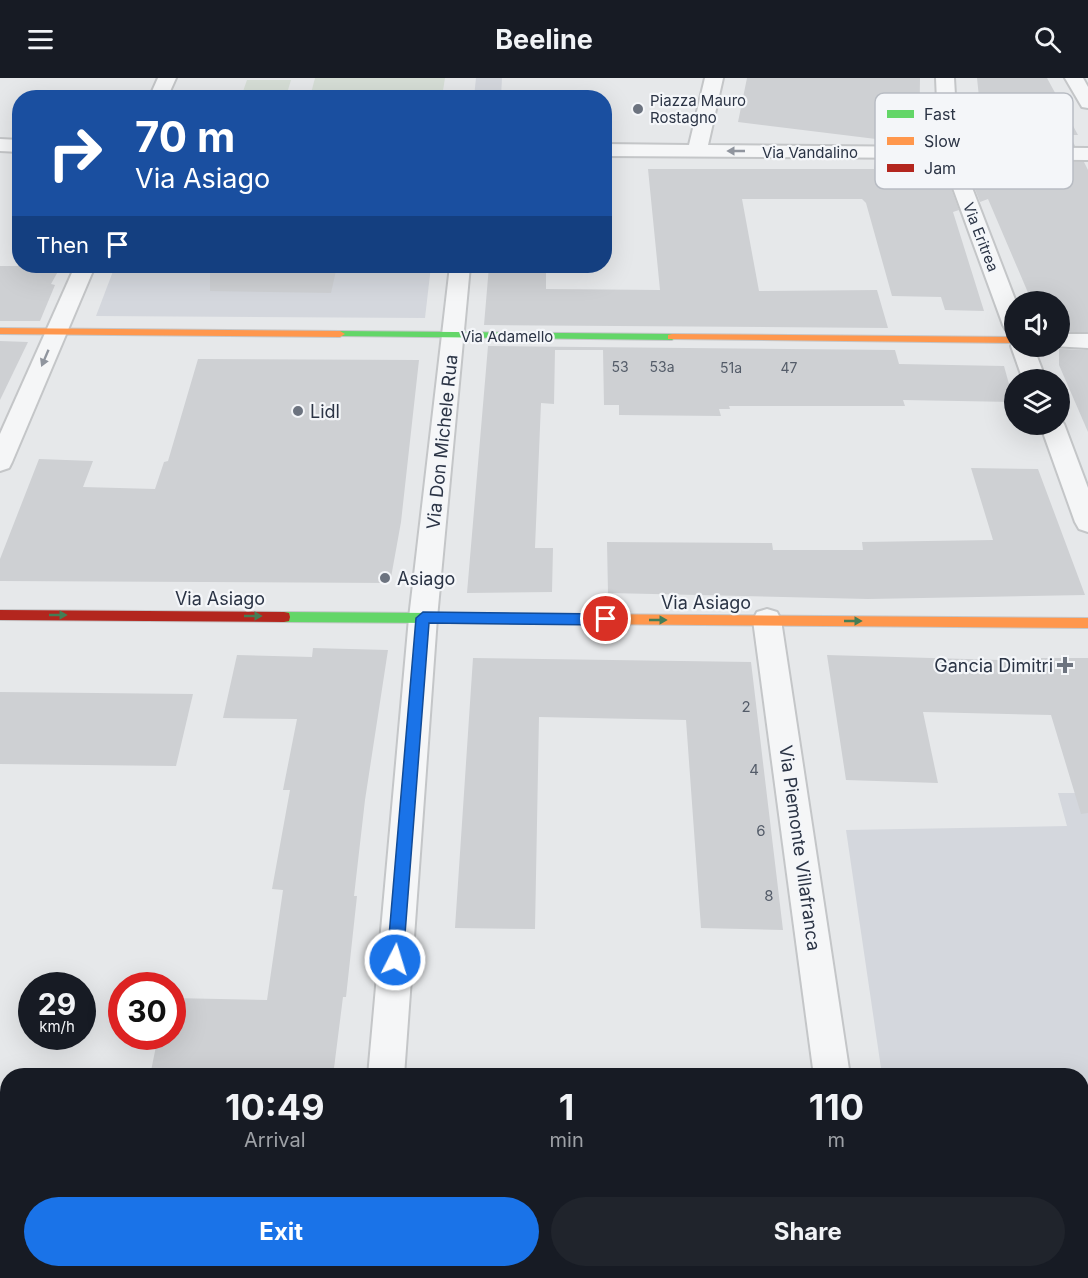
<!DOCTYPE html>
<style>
:root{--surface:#171b24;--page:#20242c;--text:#f1f3f6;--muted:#9ea1a6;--accent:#1a73e8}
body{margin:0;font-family:Inter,sans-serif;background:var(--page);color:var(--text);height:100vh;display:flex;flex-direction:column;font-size:22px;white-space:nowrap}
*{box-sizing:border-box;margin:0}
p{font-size:20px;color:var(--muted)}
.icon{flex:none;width:33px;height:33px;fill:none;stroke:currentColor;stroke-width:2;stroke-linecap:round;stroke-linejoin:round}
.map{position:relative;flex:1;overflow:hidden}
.drawer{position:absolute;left:0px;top:990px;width:1089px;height:210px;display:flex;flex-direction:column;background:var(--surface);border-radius:24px 24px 0 0;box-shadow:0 6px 24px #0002}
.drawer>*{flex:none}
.banner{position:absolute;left:12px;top:12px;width:600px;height:183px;border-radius:24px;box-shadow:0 6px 24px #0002;background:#1a4fa0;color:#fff;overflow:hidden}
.tools{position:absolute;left:1004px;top:213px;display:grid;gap:12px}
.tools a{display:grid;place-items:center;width:66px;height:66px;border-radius:50%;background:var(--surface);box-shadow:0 6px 24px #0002;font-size:30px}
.speed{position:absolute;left:18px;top:894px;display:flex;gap:12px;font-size:30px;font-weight:700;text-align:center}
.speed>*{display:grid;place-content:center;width:78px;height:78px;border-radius:50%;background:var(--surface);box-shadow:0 6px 24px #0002;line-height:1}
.speed small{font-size:15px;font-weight:400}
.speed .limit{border:9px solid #d22;background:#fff;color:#111}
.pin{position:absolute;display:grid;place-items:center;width:51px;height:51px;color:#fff;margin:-26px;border:3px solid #fff;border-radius:50%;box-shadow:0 2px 6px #0007}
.me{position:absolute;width:66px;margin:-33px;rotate:5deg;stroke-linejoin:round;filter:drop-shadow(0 0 4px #0008)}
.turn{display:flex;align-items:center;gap:21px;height:126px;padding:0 24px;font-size:27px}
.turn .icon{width:78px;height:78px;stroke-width:2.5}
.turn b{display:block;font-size:42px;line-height:51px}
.then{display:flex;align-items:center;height:57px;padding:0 24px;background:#0003;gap:12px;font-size:22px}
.eta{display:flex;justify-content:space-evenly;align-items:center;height:102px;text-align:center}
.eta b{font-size:36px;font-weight:700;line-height:42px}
.primary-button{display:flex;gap:12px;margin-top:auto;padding:12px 24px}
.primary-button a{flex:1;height:69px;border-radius:36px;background:var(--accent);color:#fff;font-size:24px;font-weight:700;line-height:69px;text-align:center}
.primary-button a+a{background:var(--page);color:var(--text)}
header{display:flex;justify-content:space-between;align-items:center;height:78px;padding:0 24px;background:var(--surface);font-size:27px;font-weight:700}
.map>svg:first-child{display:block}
.built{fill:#d4d7dd}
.green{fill:#d6ded6}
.building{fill:#ced0d3}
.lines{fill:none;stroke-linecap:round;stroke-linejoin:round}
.street-casing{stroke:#c4c6c8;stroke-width:4}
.fast-casing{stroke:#c4c6c8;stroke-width:2}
.slow-casing{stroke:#c4c6c8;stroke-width:2}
.jam-casing{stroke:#c4c6c8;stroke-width:2}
.street{fill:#f5f6f7;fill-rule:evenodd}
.fast{fill:#63d668;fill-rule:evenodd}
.slow{fill:#ff974d;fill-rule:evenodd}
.jam{fill:#b3261e;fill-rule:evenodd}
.oneway{fill:#90959e}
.oneway2{fill:#447d55}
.route{fill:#1a73e8;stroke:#114b97;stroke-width:1.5}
.poi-dot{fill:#6c737f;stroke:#f4f6f9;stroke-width:2}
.labels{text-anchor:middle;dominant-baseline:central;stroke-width:4.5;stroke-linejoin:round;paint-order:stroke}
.far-number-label{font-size:14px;fill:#545c69}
.far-poi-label{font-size:15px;fill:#2b3445;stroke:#f4f6f9;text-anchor:start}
.far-street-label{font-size:15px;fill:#2b3445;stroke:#f4f6f9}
.number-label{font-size:15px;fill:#545c69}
.poi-label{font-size:18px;fill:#2b3445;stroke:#f4f6f9;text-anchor:start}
.street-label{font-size:18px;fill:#2b3445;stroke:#f4f6f9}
.key{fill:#f4f6f9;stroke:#b8bcc3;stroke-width:1.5}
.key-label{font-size:16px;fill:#2b3445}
</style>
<header><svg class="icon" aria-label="menu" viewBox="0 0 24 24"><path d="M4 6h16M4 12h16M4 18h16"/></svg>Beeline<svg class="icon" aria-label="search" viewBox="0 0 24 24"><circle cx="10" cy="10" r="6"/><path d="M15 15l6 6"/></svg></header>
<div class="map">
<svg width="1088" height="1200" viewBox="0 0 1088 1200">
<rect width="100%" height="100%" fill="#e6e8ea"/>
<g class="built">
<path d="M476,0H502L501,19H474Z"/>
<path d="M115,188H431L425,240L96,238Z"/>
<path d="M1058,715H1088V1017H1082V998L882,997L846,752L1067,748Z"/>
</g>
<g class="green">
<path d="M315,0H445L442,19H310Z"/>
<path d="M247,2H291L286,19H241Z"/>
</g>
<g class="building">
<path d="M747,0H920L919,67L876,66V61L738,44Z"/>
<path d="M977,0H1047L1078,57H1070L1075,68L984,67Z"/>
<path d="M875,82H918V91H944L959,132L953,134L984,233L945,232L941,219L892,218L866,125L862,121H742L759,213L877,212L888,250L484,247L489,188H546V211L660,212L648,91H874Z"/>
<path d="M985,83L1084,84L1088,92V254H1059V224H1032L988,121L980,124L967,91H986Z"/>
<path d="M0,188H61L51,206L55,207L40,243H0Z"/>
<path d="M210,188H337L331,215L210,213Z"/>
<path d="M0,263L28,264L0,322Z"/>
<path d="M488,268L895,272L899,286L1004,288L1014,324L903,322L905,328H729L730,331H719L721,338L619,337V327H604L603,272H555L554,326L541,325L535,470H553L552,514L467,515Z"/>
<path d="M1059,271L1088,272V354L1059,287Z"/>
<path d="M198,281L419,282L401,444L390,505L0,503V481L39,381L93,383L83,409L155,411L164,384L168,383Z"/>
<path d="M971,390L1038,391L1085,517L868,521L608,515L607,464L772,465L773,472H863L862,464L993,462Z"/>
<path d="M313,570L388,572L365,722L354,818H357L346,919H343L333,998H150L158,958H172V920L267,922L283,812L272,811L290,712H283L297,641L223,640L237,577L312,579Z"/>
<path d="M827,577L1034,583L1033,580H1088V735L1081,736L1051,637L923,634L938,705L846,702Z"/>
<path d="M473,580L751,584L783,852L701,850L686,642L539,639L535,851L455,850Z"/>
<path d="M0,614L193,616L176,688L0,686Z"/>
</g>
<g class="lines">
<defs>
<g id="street">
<path d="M158,0H176L167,20H149Z"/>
<path d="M705,0H723L708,67L939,69L936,0H954L958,69L1088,70V82L961,81L1016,224H1014V254L1006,252L1003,247L942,80L604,78V66L689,67Z"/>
<path d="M1065,0H1083L1088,9V30L1082,29Z"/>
<path d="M0,61L20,62V74L0,73Z"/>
<path d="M75,188H95L12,384L9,390L0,393V356Z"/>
<path d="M450,188H470L437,540L404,998H368L409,540Z"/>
<path d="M1059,256H1088V270L1052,268H1059Z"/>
<path d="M1014,263V268H1033L1046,302H1023L1011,268Z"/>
<path d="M1059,340L1064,346L1088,410V454L1079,451L1075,444L1040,346H1059Z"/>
<path d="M767,531L777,534L781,542L850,998H814L753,542L757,534Z"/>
<path d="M350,1192H390L389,1200H349Z"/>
<path d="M840,1192H880L881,1200H841Z"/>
</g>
<g id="fast">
<path d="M340,253L672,256L677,259L672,262L336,258L335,256Z"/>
<path d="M284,534L580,536L585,537L586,541L585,545L580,546L284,544L279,543L278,539L279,535Z"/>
</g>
<g id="slow">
<path d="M0,250L340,253L345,256L340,259L0,256Z"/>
<path d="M672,256L1014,259V265L668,261V257Z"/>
<path d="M580,536L1088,540V550L580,546L575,545L574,541L575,537Z"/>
</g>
<path id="jam" d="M0,532L284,534L289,535L290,539L289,543L284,544L0,542Z"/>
</defs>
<use href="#street" class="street-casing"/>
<use href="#fast" class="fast-casing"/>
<use href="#slow" class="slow-casing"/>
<use href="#jam" class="jam-casing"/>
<use href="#street" class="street"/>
<use href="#fast" class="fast"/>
<use href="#slow" class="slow"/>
<use href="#jam" class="jam"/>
</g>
<defs><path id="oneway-solid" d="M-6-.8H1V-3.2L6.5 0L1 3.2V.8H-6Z" transform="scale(1.5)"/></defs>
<g class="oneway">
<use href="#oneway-solid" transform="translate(736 73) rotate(-180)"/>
<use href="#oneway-solid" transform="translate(45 280) rotate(113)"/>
</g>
<g class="oneway2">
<use href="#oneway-solid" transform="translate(58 537)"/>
<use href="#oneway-solid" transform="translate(253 538)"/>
<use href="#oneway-solid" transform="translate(658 542)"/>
<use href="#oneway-solid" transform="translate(853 543)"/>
</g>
<path class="route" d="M423,534L606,536L613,541L606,547L429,545L403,882L401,888L395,891L389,888L387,882L416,540Z"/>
<g class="poi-dot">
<circle cx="638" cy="31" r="6"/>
<circle cx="298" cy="333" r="6"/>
<circle cx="385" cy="500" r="6"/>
<path d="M1062 578h6v6h6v6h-6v6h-6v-6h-6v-6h6z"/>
</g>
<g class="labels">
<g class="far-number-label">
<text x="620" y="288">53</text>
<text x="662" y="288">53a</text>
<text x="731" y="289">51a</text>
<text x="789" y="289">47</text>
</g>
<g class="far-poi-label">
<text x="650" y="22">Piazza Mauro<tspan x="650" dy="17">Rostagno</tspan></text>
</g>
<g class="far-street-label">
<text x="810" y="74">Via Vandalino</text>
<text transform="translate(981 159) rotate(69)">Via Eritrea</text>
<text x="507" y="258">Via Adamello</text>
</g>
<g class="number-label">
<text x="746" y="628">2</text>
<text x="754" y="691">4</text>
<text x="761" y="752">6</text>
<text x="769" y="817">8</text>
</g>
<g class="poi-label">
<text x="310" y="333">Lidl</text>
<text x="397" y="500">Asiago</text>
<text x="1053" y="587" text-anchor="end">Gancia Dimitri</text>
</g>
<g class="street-label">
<text transform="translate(442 364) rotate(-84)">Via Don Michele Rua</text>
<text x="220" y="520">Via Asiago</text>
<text x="706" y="524">Via Asiago</text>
<text transform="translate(800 770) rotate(82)">Via Piemonte Villafranca</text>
</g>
</g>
<rect x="875" y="15" width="198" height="96" rx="9" class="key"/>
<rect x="887" y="32" width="27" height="8" fill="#63d668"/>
<rect x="887" y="59" width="27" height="8" fill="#ff974d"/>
<rect x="887" y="86" width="27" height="8" fill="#b3261e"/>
<g class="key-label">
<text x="924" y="42">Fast</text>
<text x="924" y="69">Slow</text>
<text x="924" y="96">Jam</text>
</g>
</svg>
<div class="tools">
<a><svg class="icon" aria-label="sound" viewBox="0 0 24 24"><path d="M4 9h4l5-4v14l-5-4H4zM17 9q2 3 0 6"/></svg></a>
<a><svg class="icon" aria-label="layers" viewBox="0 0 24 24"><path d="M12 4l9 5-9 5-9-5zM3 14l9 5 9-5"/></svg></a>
</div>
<div class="speed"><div>29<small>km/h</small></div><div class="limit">30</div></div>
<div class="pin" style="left:606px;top:541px;background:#d93025"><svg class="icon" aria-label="arrive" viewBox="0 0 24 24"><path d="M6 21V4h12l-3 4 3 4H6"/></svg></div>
<svg class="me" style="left:395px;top:882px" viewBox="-20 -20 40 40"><circle r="17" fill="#1a73e8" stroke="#fff" stroke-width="3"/><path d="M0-11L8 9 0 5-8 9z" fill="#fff"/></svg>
<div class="banner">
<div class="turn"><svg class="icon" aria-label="right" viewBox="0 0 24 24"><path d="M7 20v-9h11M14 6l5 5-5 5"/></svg><div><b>70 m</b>Via Asiago</div></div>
<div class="then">Then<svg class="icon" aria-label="arrive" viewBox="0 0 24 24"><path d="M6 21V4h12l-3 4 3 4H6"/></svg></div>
</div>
<section class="drawer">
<div class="eta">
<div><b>10:49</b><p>Arrival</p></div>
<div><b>1</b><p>min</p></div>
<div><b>110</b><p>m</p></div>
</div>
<div class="primary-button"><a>Exit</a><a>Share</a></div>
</section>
</div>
